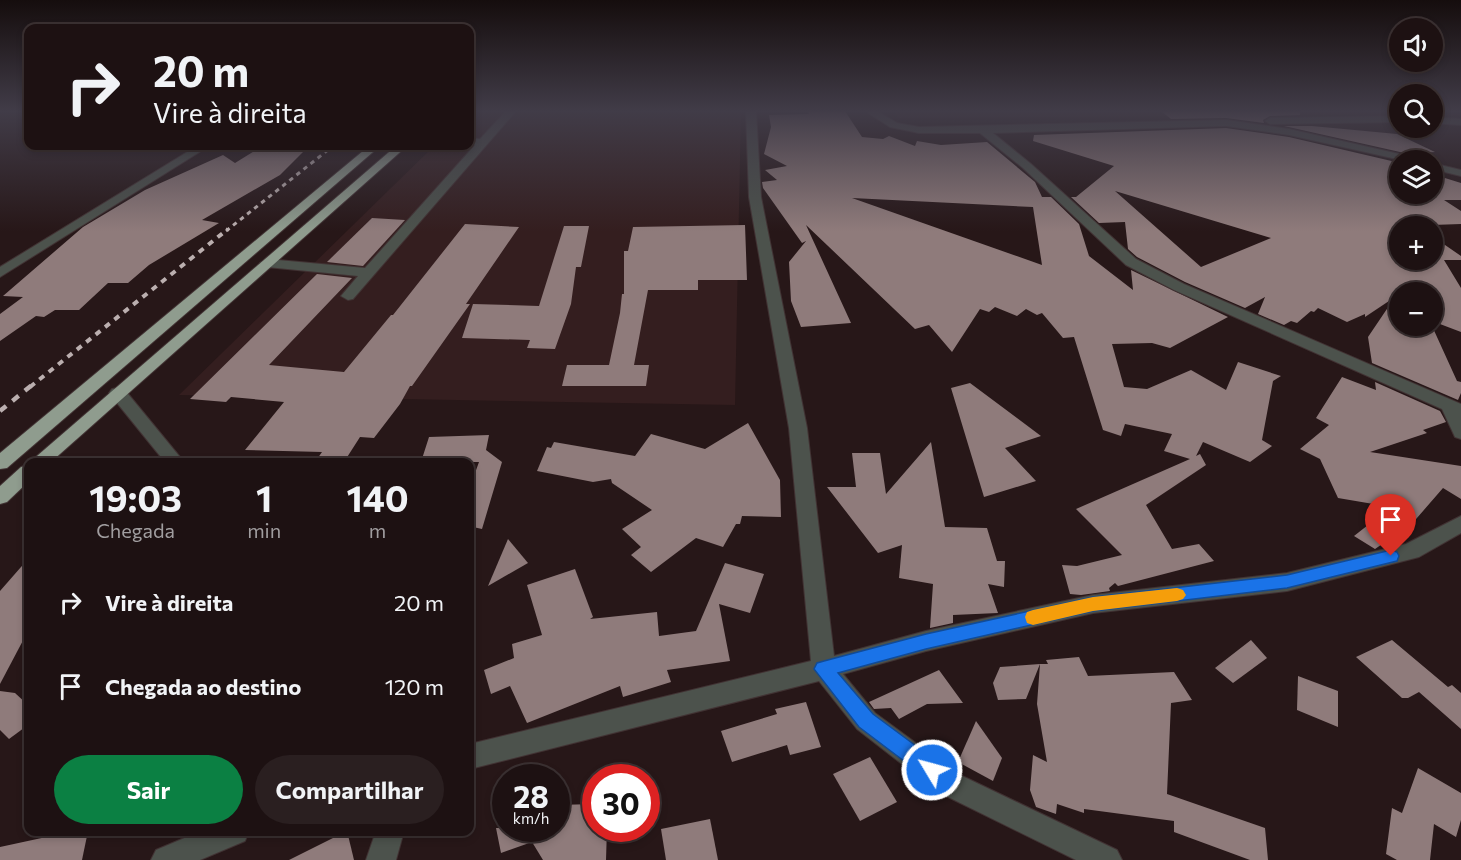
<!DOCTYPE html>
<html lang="pt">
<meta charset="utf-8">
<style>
:root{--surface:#1d1112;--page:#2a1f20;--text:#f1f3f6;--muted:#a09d9f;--line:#3b3132;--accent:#0b8043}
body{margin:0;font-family:Commissioner,sans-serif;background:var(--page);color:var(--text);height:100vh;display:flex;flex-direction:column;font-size:22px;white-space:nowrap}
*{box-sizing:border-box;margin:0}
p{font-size:20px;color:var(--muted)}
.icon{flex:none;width:33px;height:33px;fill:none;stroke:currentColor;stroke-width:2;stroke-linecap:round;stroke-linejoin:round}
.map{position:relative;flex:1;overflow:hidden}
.drawer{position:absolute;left:24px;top:458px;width:450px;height:378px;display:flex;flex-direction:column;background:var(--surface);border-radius:12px;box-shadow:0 3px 9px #0003,0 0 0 2px var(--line)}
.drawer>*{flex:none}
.top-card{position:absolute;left:24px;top:24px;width:450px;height:126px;border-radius:12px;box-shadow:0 3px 9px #0003,0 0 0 2px var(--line);background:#1d1112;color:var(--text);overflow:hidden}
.controls{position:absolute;left:1389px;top:18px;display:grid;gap:12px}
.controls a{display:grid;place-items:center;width:54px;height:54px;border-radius:50%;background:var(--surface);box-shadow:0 3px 9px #0003,0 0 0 2px var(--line);font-size:30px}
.speed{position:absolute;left:492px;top:764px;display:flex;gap:12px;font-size:30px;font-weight:700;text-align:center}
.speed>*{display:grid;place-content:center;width:78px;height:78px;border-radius:50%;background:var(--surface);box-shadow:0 3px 9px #0003,0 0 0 2px var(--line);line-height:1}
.speed small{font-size:15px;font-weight:400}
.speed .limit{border:9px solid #d22;background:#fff;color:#111}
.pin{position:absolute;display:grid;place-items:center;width:51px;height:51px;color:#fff;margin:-62px -26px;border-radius:50% 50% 50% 0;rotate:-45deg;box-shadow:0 0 6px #0007}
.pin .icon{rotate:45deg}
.me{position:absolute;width:66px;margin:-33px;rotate:307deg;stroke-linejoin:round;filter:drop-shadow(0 0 4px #0008)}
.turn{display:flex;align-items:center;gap:21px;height:126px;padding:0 30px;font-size:27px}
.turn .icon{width:78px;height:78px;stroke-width:2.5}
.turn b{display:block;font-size:42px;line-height:51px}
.eta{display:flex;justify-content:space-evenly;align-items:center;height:102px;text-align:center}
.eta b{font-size:36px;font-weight:700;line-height:42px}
.button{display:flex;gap:12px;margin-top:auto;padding:12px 30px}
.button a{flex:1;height:69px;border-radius:36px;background:var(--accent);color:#fff;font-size:24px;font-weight:700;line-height:69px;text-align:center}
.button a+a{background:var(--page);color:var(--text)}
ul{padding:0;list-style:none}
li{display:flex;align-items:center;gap:18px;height:84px;padding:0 30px}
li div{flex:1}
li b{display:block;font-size:22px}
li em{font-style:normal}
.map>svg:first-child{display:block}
.built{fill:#341e1f}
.building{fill:#8f7b7b;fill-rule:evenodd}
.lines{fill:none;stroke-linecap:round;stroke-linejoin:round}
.minor-casing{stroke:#413233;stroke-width:2}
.highway-casing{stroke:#413233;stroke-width:2}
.minor{fill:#4c524c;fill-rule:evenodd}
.highway{fill:#8f9c8e;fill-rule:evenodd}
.rail-far2{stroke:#bbafaf;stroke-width:3;stroke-dasharray:4.5 4.5;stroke-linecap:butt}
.rail-far1{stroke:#bbafaf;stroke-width:4;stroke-dasharray:6 6;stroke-linecap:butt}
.rail{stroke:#bbafaf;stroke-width:4.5;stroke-dasharray:8 8;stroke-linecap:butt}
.route{fill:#1a73e8;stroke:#114b97;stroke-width:1.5}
.slow{fill:#f59e0b}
</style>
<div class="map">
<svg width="1461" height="860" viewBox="0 0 1461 860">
<rect width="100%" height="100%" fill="#271718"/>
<g class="built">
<path d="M470,111H741L735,405L179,395L434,146H470Z"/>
<path d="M894,111H1399L1400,115L898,118Z"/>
</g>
<g class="building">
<path d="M808,111H845L862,137L883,139L889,136L915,146L917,141L941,145L987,142L1035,182L1042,197H1051L1079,224L1089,256L1133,290L1131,270L1228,317L1170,348L1152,343L1112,344L1124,387L1147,389L1191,370L1226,390L1238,362L1281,376L1273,381L1262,440L1272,446L1250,462L1203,442L1196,456L1200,454L1206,465L1146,505L1172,549L1199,544L1214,561L1118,586L1115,583L1109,588L1110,591L1081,595L1070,594L1062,565L1077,566L1122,555L1076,509L1190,459L1164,451L1172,434L1125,424L1121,436L1103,430L1074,337L1063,338L1042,313L1037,315L1026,309L1017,316L995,307L989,312L980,309L952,352L929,325L915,329L806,225L851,323L801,327L791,301L789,262L806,241L802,243L763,188L762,182L777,180L765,170L787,166L764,154L771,127L769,115L809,114ZM852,198L1033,207L1042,265Z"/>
<path d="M1161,111H1300V115L1270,116L1263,120L1264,123L1226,118L1171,119Z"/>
<path d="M1284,126H1312L1397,134L1435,152L1409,154Z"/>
<path d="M1226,128L1289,137L1400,163V194H1432V174L1461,183V200H1444L1461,211V224L1432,225L1443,233L1432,232V226H1400V260H1432V236L1461,256V260H1444L1461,288V332L1432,321V292H1400V326H1432L1457,381L1461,382V393L1458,400L1372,363L1368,337L1395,297L1365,317V314L1347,322L1318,308L1314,312L1311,311L1297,323L1291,321L1284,325L1258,314L1265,297L1245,308L1185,282L1137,257L1128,249L1125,222L1099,223L1071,197H1076L1114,166L1033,141L1034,135ZM1115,191L1271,238L1201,267Z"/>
<path d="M282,146H309L280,175L202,220L219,223L149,265L128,283H108L79,310H55L44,317L36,316L0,341V314L23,297L3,296L83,227L145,190L223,155L235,163L261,147L275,149Z"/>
<path d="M372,218L405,220L363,266L327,262Z"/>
<path d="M465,224L519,227L466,304H470L412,386H410L400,404L374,438L360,437L344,462H315L322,452L245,450L284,402L231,397L226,402L190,399L317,274L352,278L269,365L344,372L391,315H393Z"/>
<path d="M745,225L747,280H698V290H648L634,365H649L646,386H562L567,365H609L620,313L622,294H624V251H628L633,227Z"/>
<path d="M564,226H589L581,267H576L571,304L555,349L527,348L530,340L462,338L473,304L539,306Z"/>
<path d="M1342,377L1376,390L1375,382L1440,411L1446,422L1423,430L1427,433L1370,452L1461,466V499L1443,488L1397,541L1391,538L1375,549L1354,536L1391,507L1338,498L1320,459L1300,449L1329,425L1316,418Z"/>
<path d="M970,383L1041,436L1005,448L1036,481L984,497L951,388Z"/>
<path d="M748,423L780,480L781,517L742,516L740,524H736L723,547L696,538L651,572L631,555L641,547L622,529L652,510L612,483L611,479L593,482L537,471L547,447L551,448L554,442L635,456L651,434L705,449Z"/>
<path d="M489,435L486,450L502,462L482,529L473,527L475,473L479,462H421L429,437Z"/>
<path d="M931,442L945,527L987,528L997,561H1005L1004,587L988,584L998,613L953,615V623L930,628L933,584L899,578L902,545L878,553L827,487H856L852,453H880L886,494Z"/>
<path d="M508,539L528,563L488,586Z"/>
<path d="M28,559V631L0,684V591Z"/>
<path d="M725,563L764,574L750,613L719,604L730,661L667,670L671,682L623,697L620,686L527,723L510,686L491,694L484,670L514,658L512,644L542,635L527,585L575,569L593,617L590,619L657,612L659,636L696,631Z"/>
<path d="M1251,640L1267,658L1233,683L1215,668Z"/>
<path d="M1392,640L1448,687L1452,685L1461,693V729L1419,692L1408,698H1402L1356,657Z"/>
<path d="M1079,657L1088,676L1174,672L1192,700L1171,703L1167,794L1265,828L1268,860H1250L1174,832V821L1084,809V813L1057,804L1056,814L1036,807L1030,790L1033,755L1047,762L1037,704L1040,664H1048L1046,660Z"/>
<path d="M1040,664L1026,699L998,700L993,683L1000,667Z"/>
<path d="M939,670L963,703L927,704L899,719L891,708L874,709L869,702Z"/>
<path d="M1298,676L1338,691V727L1297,710Z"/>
<path d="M0,691L15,693L28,705V725L9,739L0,730Z"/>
<path d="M806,702L821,747L790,755L787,745L732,762L721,731L777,714L775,709Z"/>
<path d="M976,721L1002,758L993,781L958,762Z"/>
<path d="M870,757L897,802L860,821L833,774Z"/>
<path d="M1418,768L1461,793V820L1456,837L1434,824L1430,860H1397L1386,854L1392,808L1402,813Z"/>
<path d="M596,804V828H607L606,860H543L532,842L501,853L496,828H556V805Z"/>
<path d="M710,819L718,860H666L661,829Z"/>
<path d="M74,831H88L82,860H0V847Z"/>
<path d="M347,831L354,860H289Z"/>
</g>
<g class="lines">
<defs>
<g id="minor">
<path d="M506,111H516L353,299L348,300L341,296L358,276L267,267L260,263L267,259L365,268L475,145L470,144V138L480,139Z"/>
<path d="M746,111H756L761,197L807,428L834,656L926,631L1093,595L1287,573L1406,544L1461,516V533L1419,557L1287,591L1093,613L926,651L843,674L875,713L958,774L1117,850L1122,860H1076L938,792L857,729L819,681L470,769V744L811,661L789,428L749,197Z"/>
<path d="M865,111H877L897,123L919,127L1226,120L1289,129L1417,158L1418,160H1401L1289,135L1226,126L993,133L1031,164L1136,259L1184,284L1461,404V439L1455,437L1442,409L1174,290L1126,265L1023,168L980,133H919L890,127Z"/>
<path d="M1400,116V122L1270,124L1265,121L1270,118Z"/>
<path d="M1432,117L1461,119V125L1432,123Z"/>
<path d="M197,146H209L0,277V267Z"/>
<path d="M1432,163L1461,170V176L1432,169Z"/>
<path d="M118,388L124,389L184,462H165L109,393L112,389Z"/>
<path d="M201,831H249L245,841L200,860H151L156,850Z"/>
<path d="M376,831H404L396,860H366Z"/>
</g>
<g id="highway">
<path d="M369,146H380L7,468L0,469V453Z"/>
<path d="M396,146H407L51,462H30Z"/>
<path d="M28,465V482L7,502L0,504V486L21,467Z"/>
</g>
</defs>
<use href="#minor" class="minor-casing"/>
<use href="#highway" class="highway-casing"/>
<use href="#minor" class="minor"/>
<use href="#highway" class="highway"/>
<path class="rail-far2" d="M226,231L333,146"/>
<path class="rail-far1" d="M30,387L228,229"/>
<path class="rail" d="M0,411L32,385"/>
</g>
<linearGradient id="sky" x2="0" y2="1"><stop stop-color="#150d0d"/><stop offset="0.48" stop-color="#413c48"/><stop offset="1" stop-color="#413c48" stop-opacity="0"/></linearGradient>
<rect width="1461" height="231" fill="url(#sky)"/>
<path class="route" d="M1391,550L1397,552L1399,556L1397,561L1287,588L1093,611L926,649L838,673L873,714L939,763L942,770L939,777L932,780L925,777L859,727L814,669L817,663L824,661L926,634L1093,597L1287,575Z"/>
<path class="slow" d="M1177,588L1183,590L1186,595L1183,599L1177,601L1093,611L1033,625L1027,623L1025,617L1027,612L1033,610L1093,597Z"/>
</svg>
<div class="controls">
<a><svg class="icon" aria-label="sound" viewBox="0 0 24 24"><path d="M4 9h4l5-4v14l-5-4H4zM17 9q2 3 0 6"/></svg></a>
<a><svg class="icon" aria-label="search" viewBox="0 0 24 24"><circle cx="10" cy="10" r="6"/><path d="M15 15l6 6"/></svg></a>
<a><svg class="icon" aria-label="layers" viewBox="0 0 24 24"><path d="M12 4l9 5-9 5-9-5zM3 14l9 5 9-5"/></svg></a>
<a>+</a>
<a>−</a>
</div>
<div class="speed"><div>28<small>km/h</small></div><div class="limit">30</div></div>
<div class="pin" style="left:1391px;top:556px;background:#d93025"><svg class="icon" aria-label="arrive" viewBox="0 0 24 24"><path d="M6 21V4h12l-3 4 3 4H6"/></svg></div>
<svg class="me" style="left:932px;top:770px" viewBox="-20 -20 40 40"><circle r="17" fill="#1a73e8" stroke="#fff" stroke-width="3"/><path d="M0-11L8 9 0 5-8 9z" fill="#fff"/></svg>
<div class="top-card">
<div class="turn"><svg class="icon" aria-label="right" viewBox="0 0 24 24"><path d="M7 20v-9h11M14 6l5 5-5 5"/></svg><div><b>20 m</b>Vire à direita</div></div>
</div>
<section class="drawer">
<div class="eta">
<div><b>19:03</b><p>Chegada</p></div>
<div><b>1</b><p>min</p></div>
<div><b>140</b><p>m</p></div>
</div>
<ul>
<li><svg class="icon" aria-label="right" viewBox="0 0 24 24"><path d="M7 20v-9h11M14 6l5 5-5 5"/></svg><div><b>Vire à direita</b></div><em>20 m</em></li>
<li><svg class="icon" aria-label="arrive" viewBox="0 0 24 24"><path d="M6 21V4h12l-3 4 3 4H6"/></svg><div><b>Chegada ao destino</b></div><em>120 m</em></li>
</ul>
<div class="button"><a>Sair</a><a>Compartilhar</a></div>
</section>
</div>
